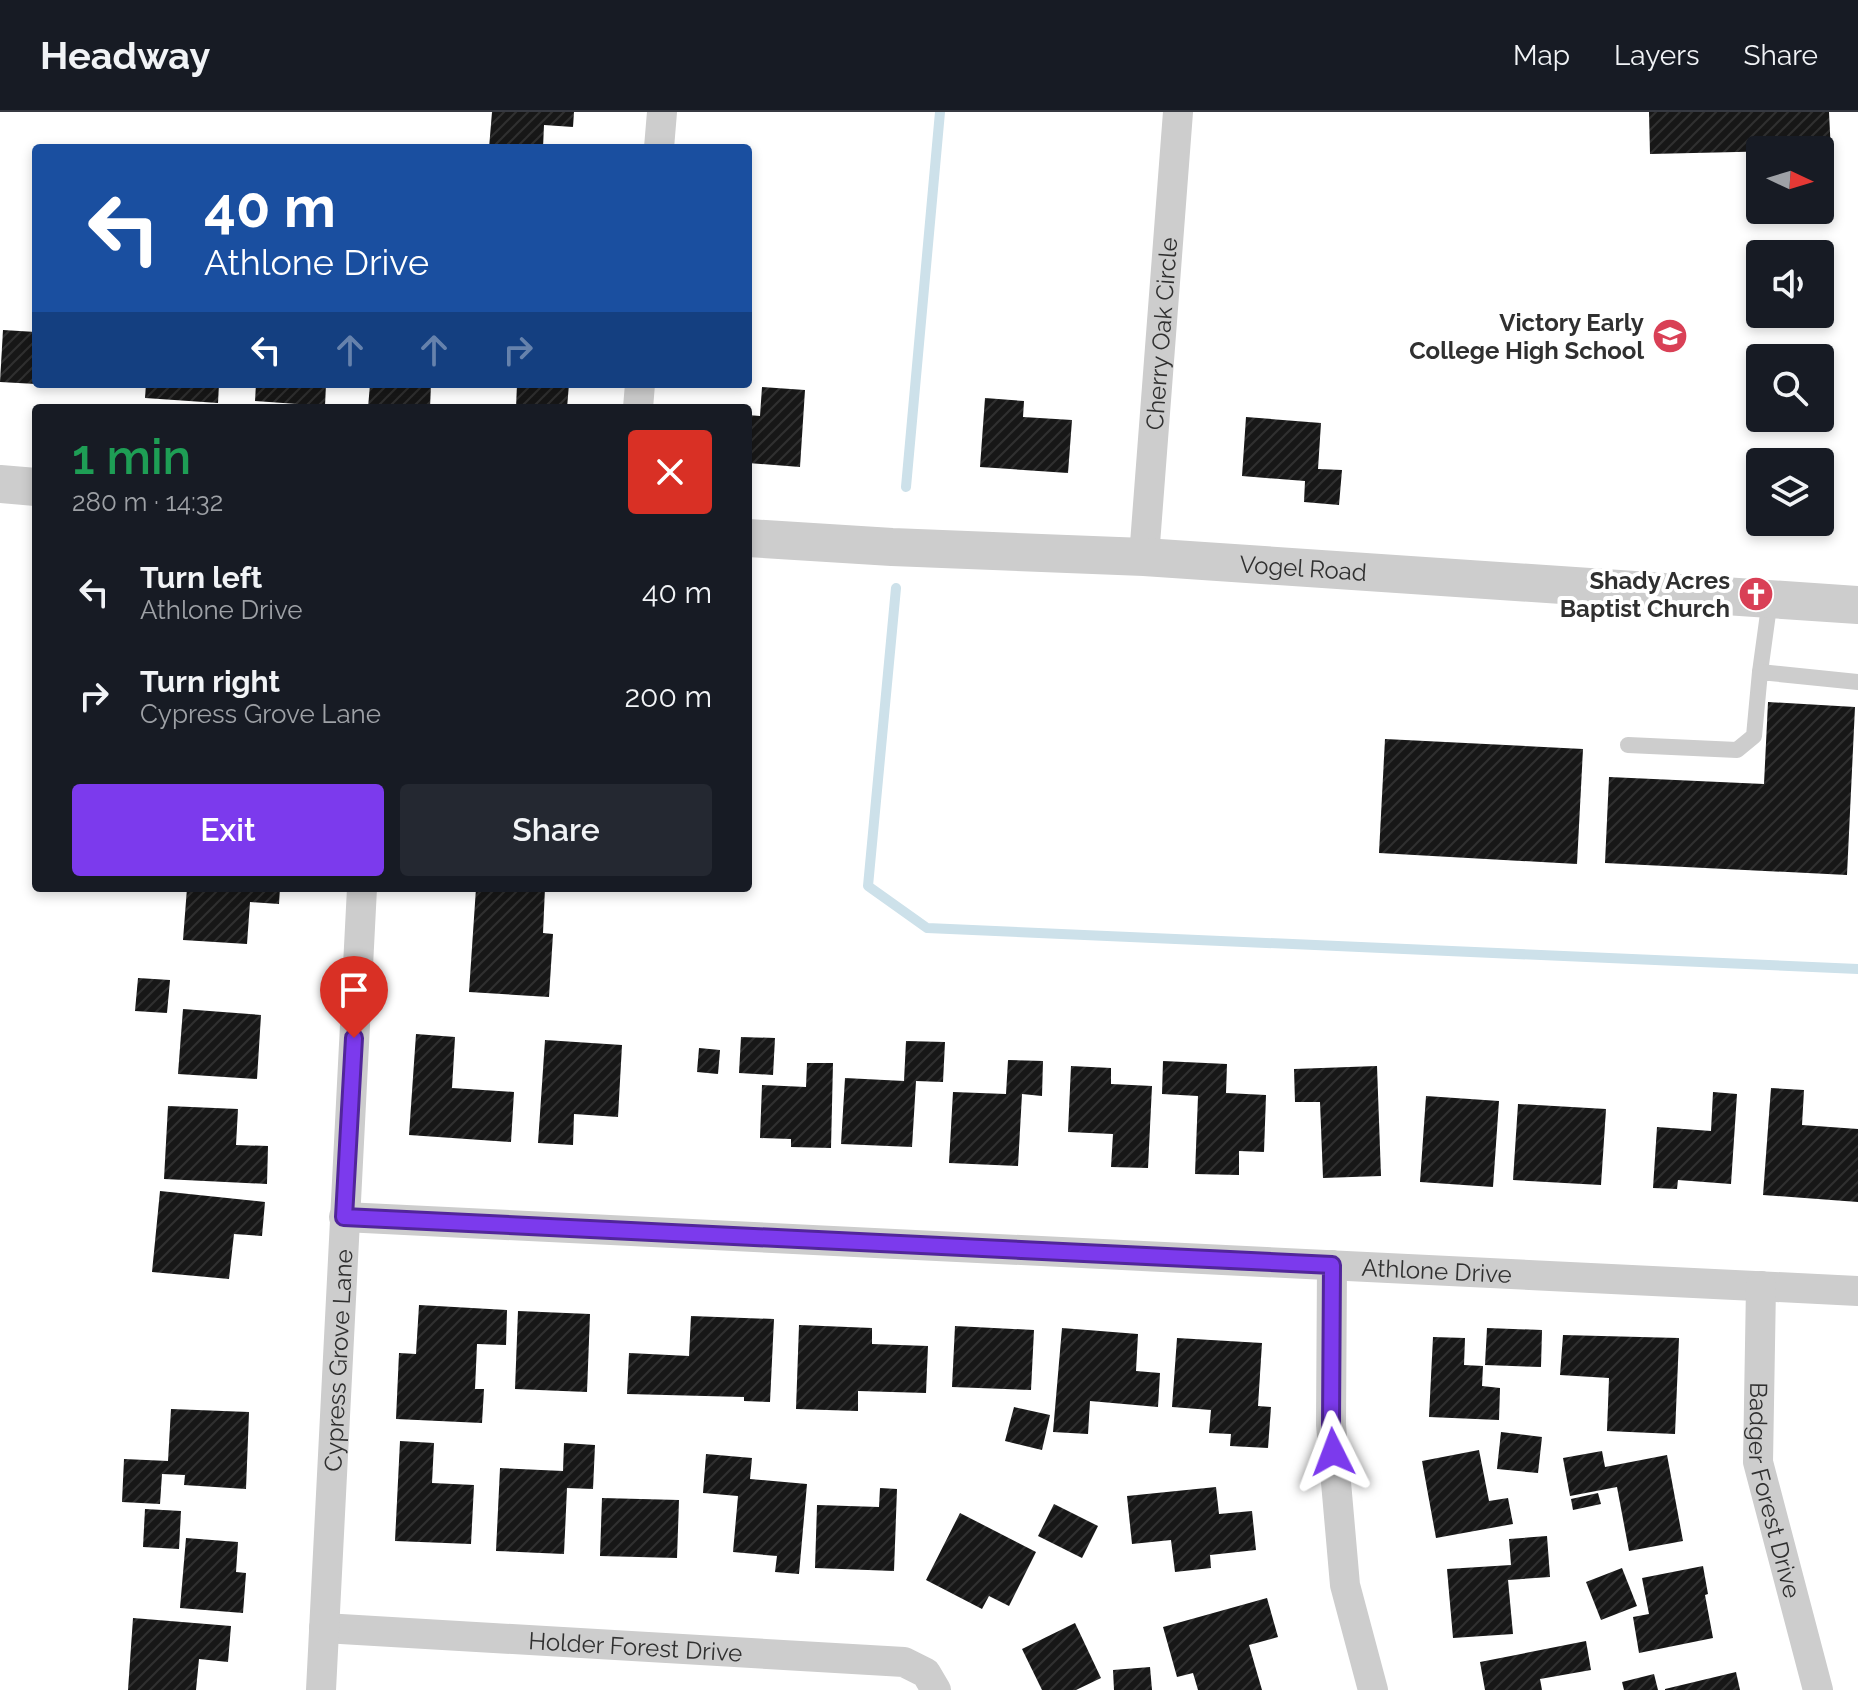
<!DOCTYPE html>
<meta charset="utf-8">
<style>
:root{--surface:#171b24;--page:#242831;--text:#f1f3f6;--muted:#9ea1a6;--line:#363941;--accent:#7c3aed}
body{margin:0;font-family:Raleway,sans-serif;background:var(--page);color:var(--text);height:100vh;display:flex;flex-direction:column;font-size:30px;white-space:nowrap}
*{box-sizing:border-box;margin:0}
p{font-size:26px;color:var(--muted)}
.icon{flex:none;width:44px;height:44px;fill:none;stroke:currentColor;stroke-width:2;stroke-linecap:round;stroke-linejoin:round}
.map{position:relative;flex:1;overflow:hidden}
.drawer{position:absolute;left:32px;top:292px;width:720px;height:488px;display:flex;flex-direction:column;background:var(--surface);border-radius:8px;box-shadow:0 4px 12px #0003}
.drawer>*{flex:none}
.top-card{position:absolute;left:32px;top:32px;width:720px;height:244px;border-radius:8px;box-shadow:0 4px 12px #0003;background:#1a4fa0;color:#fff;overflow:hidden}
.needle{width:52px;rotate:94deg}
.fabs{position:absolute;left:1746px;top:24px;display:grid;gap:16px}
.fabs a{display:grid;place-items:center;width:88px;height:88px;border-radius:8px;background:var(--surface);box-shadow:0 4px 12px #0003;font-size:40px}
.pin{position:absolute;display:grid;place-items:center;width:68px;height:68px;color:#fff;margin:-82px -34px;border-radius:50% 50% 50% 0;rotate:-45deg;box-shadow:0 0 8px #0007}
.pin .icon{rotate:45deg}
.me{position:absolute;width:88px;margin:-44px;rotate:357deg;stroke-linejoin:round;filter:drop-shadow(0 0 6px #0008)}
.turn{display:flex;align-items:center;gap:28px;height:168px;padding:0 40px;font-size:36px}
.turn .icon{width:104px;height:104px;stroke-width:2.5}
.turn b{display:block;font-size:56px;line-height:68px}
.lanes{display:flex;align-items:center;height:76px;padding:0 40px;background:#0003;justify-content:center;gap:40px;direction:ltr}
.lanes .off{opacity:.35}
.round{display:grid;place-items:center;flex:none;width:84px;height:84px;border-radius:8px;background:var(--page)}
.overview{display:flex;align-items:center;justify-content:space-between;height:136px;padding:0 40px}
h1{font-size:48px;font-weight:600;line-height:60px;color:#1e9e55}
.action{display:flex;gap:16px;margin-top:auto;padding:16px 40px}
.action a{flex:1;height:92px;border-radius:8px;background:var(--accent);color:#fff;font-size:32px;font-weight:600;line-height:92px;text-align:center}
.action a+a{background:var(--page);color:var(--text)}
ul{padding:0;list-style:none}
li{display:flex;align-items:center;gap:24px;height:104px;padding:0 40px}
li div{flex:1}
li b{display:block;font-size:30px}
li em{font-style:normal}
header{display:flex;align-items:center;gap:48px;box-sizing:border-box;height:112px;padding:0 40px;background:var(--surface);border-bottom:2px solid var(--line)}
header strong{font-size:38px}
nav{display:flex;gap:44px;margin-inline-start:auto;font-size:28px}
.map>svg:first-child{display:block}
.lines{fill:none;stroke-linecap:round;stroke-linejoin:round}
.stream{stroke:#cde1ea;stroke-width:10}
.building{fill:url(#building-hatch)}
.service{stroke:#cdcdcd;stroke-width:16}
.minor{stroke:#cdcdcd;stroke-width:30}
.tertiary{stroke:#cdcdcd;stroke-width:38}
.route-casing{stroke:#51269a;stroke-width:20}
.route{stroke:#7c3aed;stroke-width:14}
.labels{text-anchor:middle;dominant-baseline:central;stroke-width:8;stroke-linejoin:round;paint-order:stroke}
.poi-label{font-size:24px;font-weight:bold;fill:#303030;stroke:#fff;text-anchor:end}
.street-label{font-size:24px;fill:#303030;stroke:#fff}
</style>
<header>
<strong>Headway</strong>
<nav><a>Map</a><a>Layers</a><a>Share</a></nav>
</header>
<div class="map">
<svg width="1858" height="1578" viewBox="0 0 1858 1578">
<defs>
<pattern id="building-hatch" width="6" height="6" patternUnits="userSpaceOnUse" patternTransform="scale(2)"><rect width="6" height="6" fill="#171717"/><path d="M-1 1l2-2M0 6l6-6M5 7l2-2" fill="none" stroke="#303030"/></pattern>
</defs>
<rect width="100%" height="100%" fill="#fff"/>
<g class="lines">
<g class="stream">
<path d="M906,375L940,0"/>
<path d="M896,476L868,774L927,816L1858,857"/>
</g>
</g>
<g class="building">
<path d="M492,0H574L573,15L544,13L543,36H489Z"/>
<path d="M1649,0H1829L1834,102L1767,108V98H1820V38L1650,42Z"/>
<path d="M3,218L36,220V272L0,270Z"/>
<path d="M66,272H95L94,276L66,274Z"/>
<path d="M146,272H219L218,291L145,286Z"/>
<path d="M256,272H326L325,294L255,289Z"/>
<path d="M370,272H431L430,296H368Z"/>
<path d="M517,272H569L567,296H516Z"/>
<path d="M762,275L805,278L800,355L748,351V303L760,304Z"/>
<path d="M985,286L1024,289L1023,305L1072,308L1068,361L980,355Z"/>
<path d="M1246,305L1321,311L1318,357L1342,358L1339,393L1304,390L1305,369L1242,364Z"/>
<path d="M1768,590L1855,595L1847,763L1605,751L1609,665L1764,672Z"/>
<path d="M1385,627L1583,637L1577,752L1379,741Z"/>
<path d="M187,776H280L279,792L250,790L247,832L183,828Z"/>
<path d="M476,776H545L543,821L553,822L549,885L469,880Z"/>
<path d="M138,866L170,868L167,901L135,899Z"/>
<path d="M183,897L261,903L257,967L178,962Z"/>
<path d="M416,922L455,925L452,976L514,980L511,1030L409,1023Z"/>
<path d="M741,925L775,926L773,963L739,961Z"/>
<path d="M545,928L622,933L618,1005L574,1002L573,1033L538,1031Z"/>
<path d="M906,929L945,930L943,970L916,969L912,1035L841,1032L845,966L904,969Z"/>
<path d="M699,936L720,938L718,962L697,960Z"/>
<path d="M1008,948L1043,949L1042,984L1022,982L1018,1054L949,1051L953,980L1006,982Z"/>
<path d="M1163,949L1227,952L1226,981L1266,983L1264,1040L1239,1039V1063L1195,1062L1198,984L1162,982Z"/>
<path d="M807,951H833L831,1036L791,1035V1027L760,1026L762,973L806,975Z"/>
<path d="M1071,954L1111,956V972L1152,974L1148,1056L1111,1055L1113,1022L1068,1020Z"/>
<path d="M1377,954L1381,1064L1323,1066L1320,990H1295L1294,957Z"/>
<path d="M1771,976L1804,978L1802,1013L1858,1017V1090L1763,1083Z"/>
<path d="M1713,980L1737,982L1731,1072L1678,1068L1677,1077L1653,1076L1657,1015L1711,1019Z"/>
<path d="M1426,984L1499,989L1493,1075L1420,1070Z"/>
<path d="M1518,992L1606,997L1601,1073L1513,1068Z"/>
<path d="M168,994L238,997L236,1033L268,1034L267,1072L164,1067Z"/>
<path d="M160,1079L265,1090L262,1124L234,1122L229,1167L152,1160Z"/>
<path d="M419,1193L507,1198L506,1233L477,1232L475,1277H484L482,1311L396,1307L399,1241L416,1242Z"/>
<path d="M518,1199L590,1202L587,1280L515,1277Z"/>
<path d="M691,1204L774,1207L770,1290L744,1289V1285L627,1282L629,1241L689,1244Z"/>
<path d="M799,1213L872,1216V1232L928,1234L926,1281L858,1279V1299L796,1297Z"/>
<path d="M955,1214L1034,1218L1031,1278L952,1275Z"/>
<path d="M1062,1216L1138,1222L1136,1259L1160,1261L1158,1295L1090,1289L1088,1322L1053,1320Z"/>
<path d="M1487,1216L1542,1218L1541,1255L1485,1253Z"/>
<path d="M1563,1223L1679,1226L1675,1322L1607,1319L1609,1266L1560,1263Z"/>
<path d="M1433,1225L1465,1226L1464,1253L1483,1254L1482,1274L1500,1276L1499,1308L1429,1305Z"/>
<path d="M1177,1226L1262,1231L1258,1294L1271,1295L1268,1336L1230,1334L1231,1322L1209,1321L1211,1298L1172,1295Z"/>
<path d="M1014,1295L1050,1303L1042,1338L1005,1329Z"/>
<path d="M171,1297L249,1300L246,1377L184,1373L185,1363L162,1362L160,1392L122,1390L124,1347L168,1349Z"/>
<path d="M1501,1320L1542,1325L1538,1361L1497,1357Z"/>
<path d="M400,1329L434,1331L432,1371L474,1373L471,1432L395,1429Z"/>
<path d="M564,1331L595,1333L593,1377L567,1376L564,1442L496,1439L500,1356L563,1359Z"/>
<path d="M1479,1338L1489,1389L1508,1386L1513,1412L1436,1426L1422,1349Z"/>
<path d="M1602,1339L1605,1355L1667,1343L1683,1429L1629,1439L1617,1375L1570,1384L1563,1346Z"/>
<path d="M706,1342L752,1346L750,1367L807,1372L799,1462L775,1460L777,1444L733,1440L738,1384L703,1381Z"/>
<path d="M1216,1375L1219,1402L1252,1399L1256,1438L1210,1443L1211,1456L1175,1460L1171,1428L1132,1432L1127,1384Z"/>
<path d="M880,1376L897,1377L894,1459L815,1456L817,1393L879,1395Z"/>
<path d="M1598,1381L1601,1392L1573,1398L1571,1387Z"/>
<path d="M602,1386L679,1388L677,1446L600,1444Z"/>
<path d="M1054,1392L1098,1414L1082,1446L1038,1424Z"/>
<path d="M145,1397L181,1399L179,1437L143,1435Z"/>
<path d="M960,1401L1036,1440L1009,1494L989,1484L982,1497L926,1468Z"/>
<path d="M1547,1424L1550,1465L1508,1468L1513,1522L1453,1526L1447,1457L1511,1453L1509,1427Z"/>
<path d="M186,1426L238,1430L236,1460L246,1461L243,1501L180,1496Z"/>
<path d="M1703,1454L1708,1482L1705,1483L1713,1526L1639,1541L1633,1505L1649,1502L1642,1466Z"/>
<path d="M1622,1456L1637,1494L1601,1508L1586,1470Z"/>
<path d="M1267,1486L1278,1525L1249,1533L1262,1578H1198L1193,1561L1177,1565L1163,1515Z"/>
<path d="M133,1506L231,1514L228,1550L199,1547L196,1578H128Z"/>
<path d="M1075,1511L1101,1566L1076,1578H1042L1022,1537Z"/>
<path d="M1586,1529L1591,1558L1540,1567L1542,1578H1485L1480,1550Z"/>
<path d="M1150,1555L1152,1578H1114L1113,1558Z"/>
<path d="M1736,1560L1740,1578H1665V1577Z"/>
<path d="M1654,1562L1658,1578H1624L1622,1570Z"/>
</g>
<g class="lines">
<g class="service">
<path d="M1760,560L1770,487"/>
<path d="M1628,633L1737,638L1754,624L1760,560L1858,570"/>
</g>
<g class="minor">
<path d="M659,36L662,0"/>
<path d="M638,296L640,272"/>
<path id="s1" d="M1144,445L1178,0"/>
<path id="s2" d="M344,1105L1858,1179"/>
<path d="M1332,1153L1331,1313L1345,1473L1373,1578"/>
<path id="s3" d="M1761,1174L1758,1350L1818,1578"/>
<path id="s4" d="M324,1516L904,1550L926,1561L936,1578"/>
<path id="s5" d="M321,1578L362,776"/>
</g>
<g class="tertiary">
<path d="M0,372L36,375"/>
<path id="s6" d="M748,426L892,435L1144,445L1858,493"/>
</g>
</g>
<g class="lines">
<defs>
<path id="route" d="M354,926L344,1105L1332,1153L1331,1313L1333,1340"/>
</defs>
<use href="#route" class="route-casing"/>
<use href="#route" class="route"/>
</g>
<defs>
<symbol id="school-disc" viewBox="-11 -11 22 22"><circle r="9.5" fill="#d94056" stroke="#fff"/><path d="M0-5L7-2L0 1L-7-2ZM-4 1L0 2.5L4 1V4Q0 6-4 4Z" fill="#fff"/></symbol>
<symbol id="church-disc" viewBox="-11 -11 22 22"><circle r="9.5" fill="#d94056" stroke="#fff"/><path d="M-1.2-6h2.4v3.5h3.3v2.4h-3.3V6h-2.4V-.1h-3.3v-2.4h3.3Z" fill="#fff"/></symbol>
</defs>
<g fill-rule="evenodd">
<use href="#school-disc" x="1650" y="204" width="40" height="40"/>
<use href="#church-disc" x="1736" y="462" width="40" height="40"/>
</g>
<g class="labels">
<g class="poi-label">
<text x="1644" y="210">Victory Early<tspan x="1644" dy="28">College High School</tspan></text>
<text x="1730" y="468">Shady Acres<tspan x="1730" dy="28">Baptist Church</tspan></text>
</g>
<g class="street-label">
<text stroke="none"><textPath href="#s1" startOffset="224">Cherry Oak Circle</textPath></text>
<text stroke="none"><textPath href="#s6" startOffset="556">Vogel Road</textPath></text>
<text stroke="none"><textPath href="#s2" startOffset="1094">Athlone Drive</textPath></text>
<text stroke="none"><textPath href="#s5" startOffset="330">Cypress Grove Lane</textPath></text>
<text stroke="none"><textPath href="#s3" startOffset="206">Badger Forest Drive</textPath></text>
<text stroke="none"><textPath href="#s4" startOffset="312">Holder Forest Drive</textPath></text>
</g>
</g>
</svg>
<div class="fabs">
<a><svg class="needle" viewBox="-14 -14 28 28"><path d="M0-13l5 13h-10z" fill="#e53935"/><path d="M0 13l5-13h-10z" fill="#9ea1a6"/></svg></a>
<a><svg class="icon" aria-label="sound" viewBox="0 0 24 24"><path d="M4 9h4l5-4v14l-5-4H4zM17 9q2 3 0 6"/></svg></a>
<a><svg class="icon" aria-label="search" viewBox="0 0 24 24"><circle cx="10" cy="10" r="6"/><path d="M15 15l6 6"/></svg></a>
<a><svg class="icon" aria-label="layers" viewBox="0 0 24 24"><path d="M12 4l9 5-9 5-9-5zM3 14l9 5 9-5"/></svg></a>
</div>
<div class="pin" style="left:354px;top:926px;background:#d93025"><svg class="icon" aria-label="arrive" viewBox="0 0 24 24"><path d="M6 21V4h12l-3 4 3 4H6"/></svg></div>
<svg class="me" style="left:1333px;top:1340px" viewBox="-20 -20 40 40"><path d="M0-17L14 15 0 8-14 15z" fill="#7c3aed" stroke="#fff" stroke-width="4"/></svg>
<div class="top-card">
<div class="turn"><svg class="icon" aria-label="left" viewBox="0 0 24 24"><path d="M17 20v-9H6M10 6l-5 5 5 5"/></svg><div><b>40 m</b>Athlone Drive</div></div>
<div class="lanes"><svg class="icon" aria-label="left" viewBox="0 0 24 24"><path d="M17 20v-9H6M10 6l-5 5 5 5"/></svg><svg class="icon off" aria-label="ahead" viewBox="0 0 24 24"><path d="M12 20V5M6 11l6-6 6 6"/></svg><svg class="icon off" aria-label="ahead" viewBox="0 0 24 24"><path d="M12 20V5M6 11l6-6 6 6"/></svg><svg class="icon off" aria-label="right" viewBox="0 0 24 24"><path d="M7 20v-9h11M14 6l5 5-5 5"/></svg></div>
</div>
<section class="drawer">
<div class="overview"><div><h1>1 min</h1><p>280 m · 14:32</p></div><a class="round" style="background:#d93025;color:#fff"><svg class="icon" aria-label="close" viewBox="0 0 24 24"><path d="M6 6l12 12M18 6L6 18"/></svg></a></div>
<ul>
<li><svg class="icon" aria-label="left" viewBox="0 0 24 24"><path d="M17 20v-9H6M10 6l-5 5 5 5"/></svg><div><b>Turn left</b><p>Athlone Drive</p></div><em>40 m</em></li>
<li><svg class="icon" aria-label="right" viewBox="0 0 24 24"><path d="M7 20v-9h11M14 6l5 5-5 5"/></svg><div><b>Turn right</b><p>Cypress Grove Lane</p></div><em>200 m</em></li>
</ul>
<div class="action"><a>Exit</a><a>Share</a></div>
</section>
</div>
